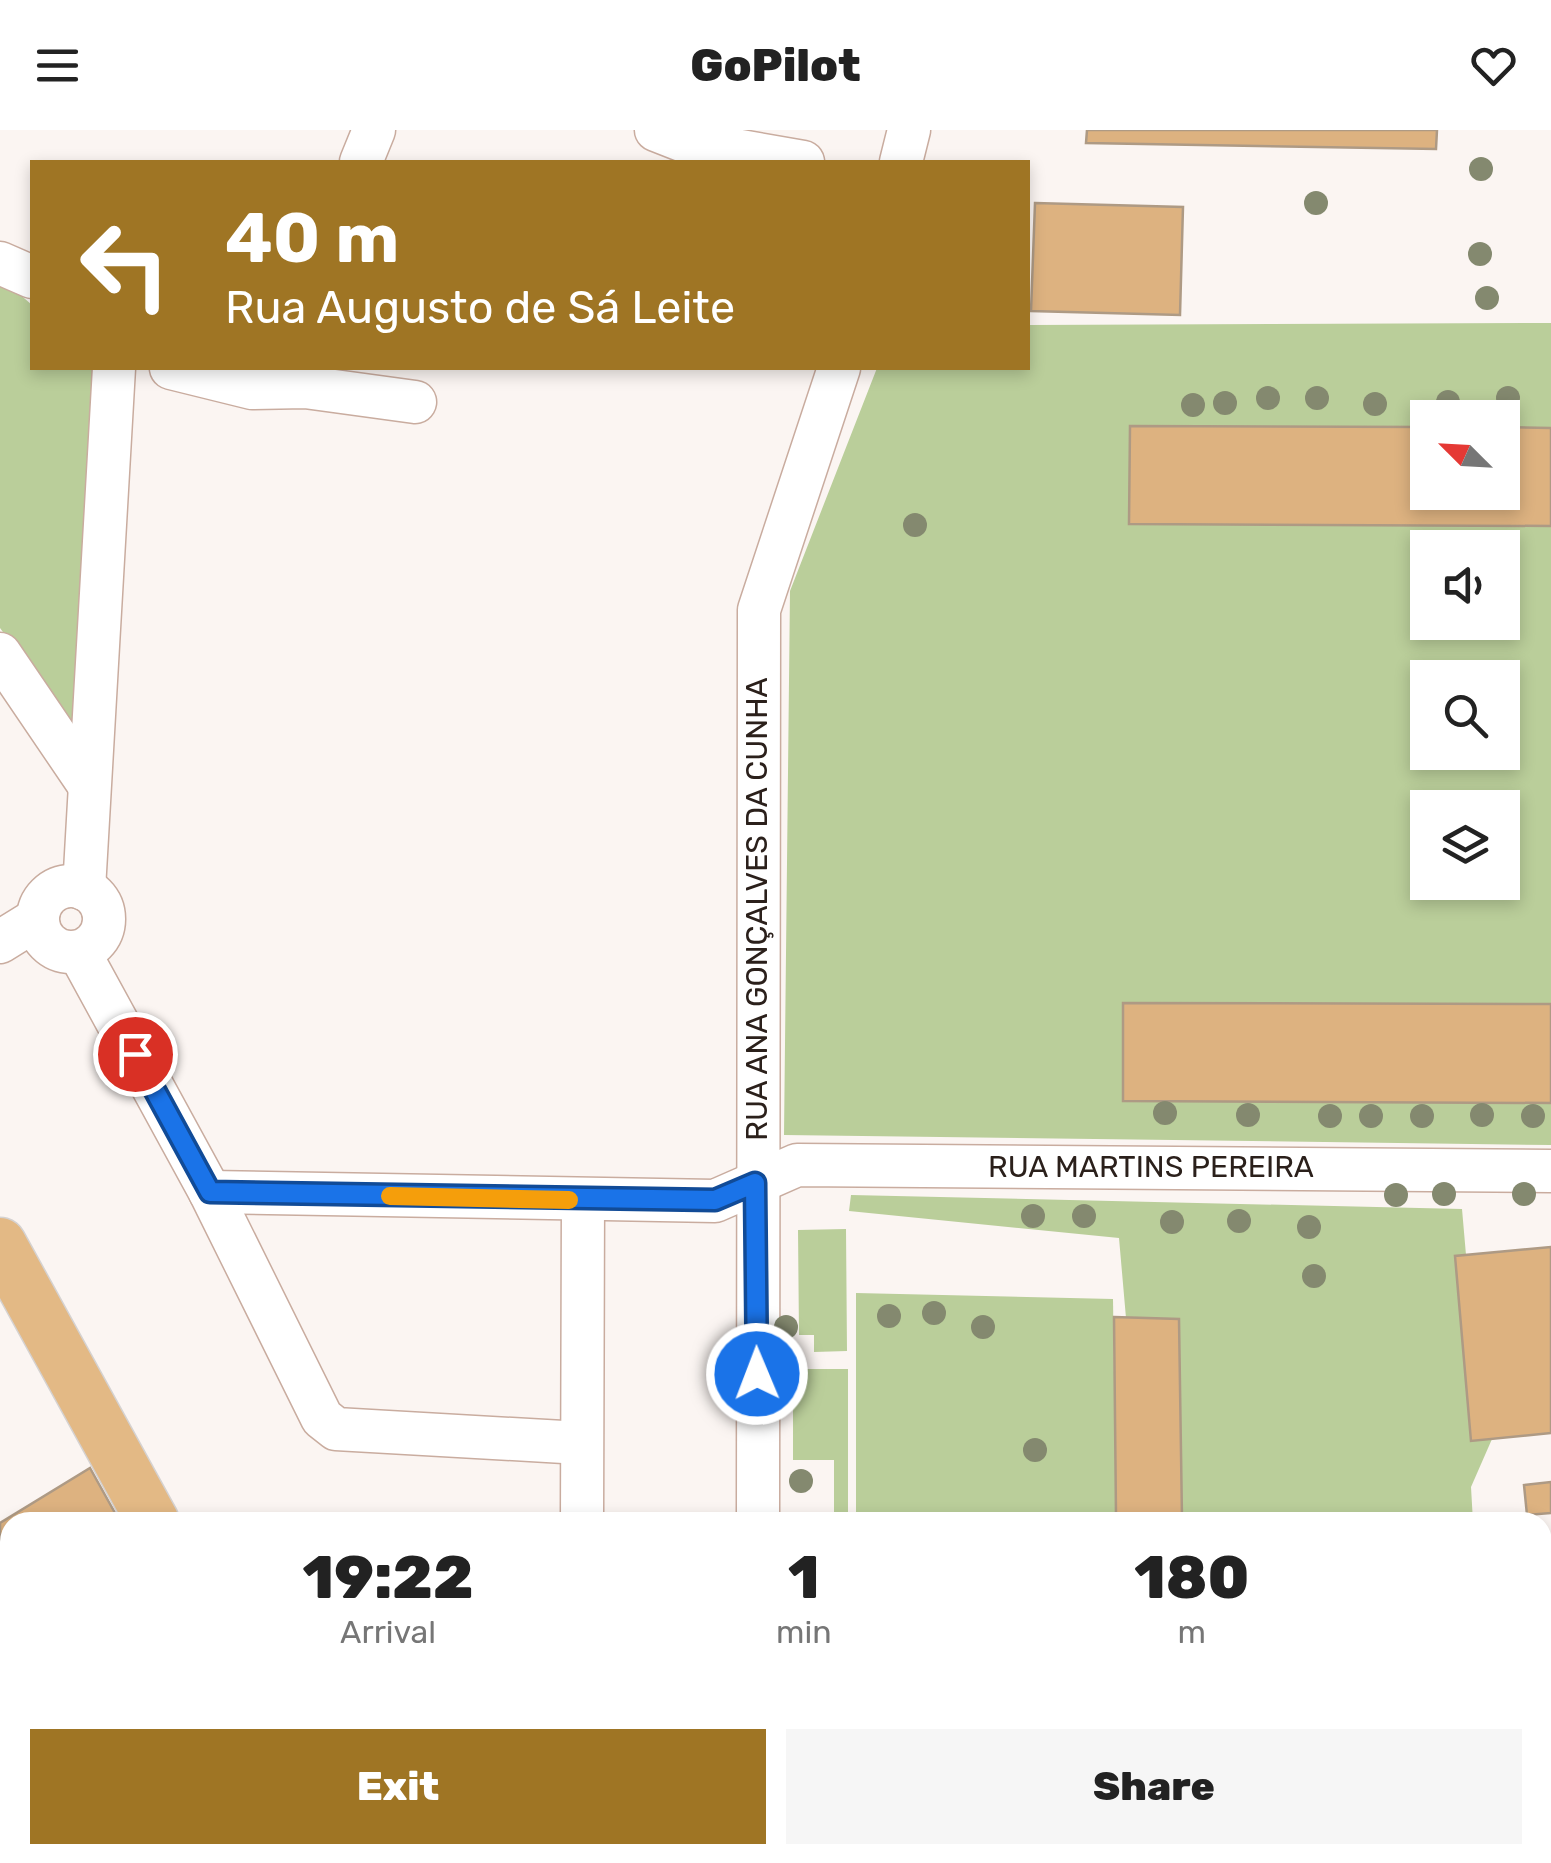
<!DOCTYPE html>
<meta charset="utf-8">
<style>
:root{--surface:#fff;--page:#f6f6f6;--text:#222;--muted:#767676;--accent:#9f7524}
body{margin:0;font-family:Rubik,sans-serif;background:var(--page);color:var(--text);height:100vh;display:flex;flex-direction:column;font-size:38px;white-space:nowrap}
*{box-sizing:border-box;margin:0}
p{font-size:32px;color:var(--muted)}
.icon{flex:none;width:55px;height:55px;fill:none;stroke:currentColor;stroke-width:2;stroke-linecap:round;stroke-linejoin:round}
.map{position:relative;flex:1;overflow:hidden}
.drawer{position:absolute;left:0px;top:1382px;width:1552px;height:352px;display:flex;flex-direction:column;background:var(--surface);border-radius:30px 30px 0 0;box-shadow:0 5px 15px #0003}
.drawer>*{flex:none}
.banner{position:absolute;left:30px;top:30px;width:1000px;height:210px;border-radius:0px;box-shadow:0 5px 15px #0003;background:#9f7524;color:#fff;overflow:hidden}
.needle{width:65px;rotate:294deg}
.fabs{position:absolute;left:1410px;top:270px;display:grid;gap:20px}
.fabs a{display:grid;place-items:center;width:110px;height:110px;border-radius:0px;background:var(--surface);box-shadow:0 5px 15px #0003;font-size:50px}
.pin{position:absolute;display:grid;place-items:center;width:85px;height:85px;color:#fff;margin:-42px;border:5px solid #fff;border-radius:50%;box-shadow:0 2px 10px #0007}
.me{position:absolute;width:110px;margin:-55px;rotate:359deg;stroke-linejoin:round;filter:drop-shadow(0 0 8px #0008)}
.turn{display:flex;align-items:center;gap:35px;height:210px;padding:0 30px;font-size:45px}
.turn .icon{width:130px;height:130px;stroke-width:2.5}
.turn b{display:block;font-size:70px;line-height:85px}
.eta{display:flex;justify-content:space-evenly;align-items:center;height:170px;text-align:center}
.eta b{font-size:60px;font-weight:800;line-height:70px}
.action{display:flex;gap:20px;margin-top:auto;padding:20px 30px}
.action a{flex:1;height:115px;border-radius:0px;background:var(--accent);color:#fff;font-size:40px;font-weight:800;line-height:115px;text-align:center}
.action a+a{background:var(--page);color:var(--text)}
header{display:flex;justify-content:space-between;align-items:center;height:130px;padding:0 30px;background:var(--surface);font-size:45px;font-weight:800}
.map>svg:first-child{display:block}
.green{fill:#bace9a;fill-rule:evenodd}
.building{fill:#ddb280;stroke:#ae9a84;stroke-width:2.5}
.lines{fill:none;stroke-linecap:round;stroke-linejoin:round}
.minor-casing{stroke:#c9ac9f;stroke-width:45}
.major-casing{stroke:#d5d2d1;stroke-width:55}
.minor{stroke:#fff;stroke-width:42}
.major{stroke:#e3b985;stroke-width:52}
.tree{fill:#84896f}
.route-casing{stroke:#114b97;stroke-width:25}
.route{stroke:#1a73e8;stroke-width:18}
.slow{stroke:#f59e0b;stroke-width:18}
.labels{text-anchor:middle;dominant-baseline:central;stroke-width:9;stroke-linejoin:round;paint-order:stroke}
.street-label{font-size:30px;fill:#2b201b;stroke:#fff}
</style>
<header><svg class="icon" aria-label="menu" viewBox="0 0 24 24"><path d="M4 6h16M4 12h16M4 18h16"/></svg>GoPilot<svg class="icon" aria-label="heart" viewBox="0 0 24 24"><path d="M12 20l-8-8c-3-5 5-10 8-4 3-6 11-1 8 4z"/></svg></header>
<div class="map">
<svg width="1551" height="1733" viewBox="0 0 1551 1733">
<rect width="100%" height="100%" fill="#fbf5f2"/>
<g class="green">
<path d="M0,147L32,175V238H98L79,607L0,498Z"/>
<path d="M1551,193V1015L784,1005L790,461L877,238H1028V195ZM1428,288H1502V362H1428ZM1428,418H1502V492H1428ZM1428,548H1502V622H1428ZM1428,678H1502V752H1428Z"/>
<path d="M851,1065L1462,1079L1466,1125L1455,1127L1471,1310L1492,1309L1471,1357L1473,1392H1182L1179,1189L1126,1188L1119,1108L849,1081Z"/>
<path d="M846,1099L847,1221L814,1222V1205H799L798,1100Z"/>
<path d="M856,1163L1113,1169L1116,1392H856Z"/>
<path d="M793,1239H848V1392H834V1330H793Z"/>
<path d="M1175,1725H1301L1283,1733H1179Z"/>
</g>
<g class="building">
<path d="M1087,0H1437L1436,19L1086,13Z"/>
<path d="M1035,73L1183,77L1180,185L1031,181Z"/>
<path d="M1130,296L1428,297V362H1502V297L1551,298V396L1129,394Z"/>
<path d="M1123,873L1551,874V973L1123,971Z"/>
<path d="M1551,1117V1303L1471,1311L1455,1126Z"/>
<path d="M1114,1187L1179,1189L1182,1389L1116,1385Z"/>
<path d="M90,1338L120,1392H10V1457L0,1450V1393Z"/>
<path d="M1551,1352V1383L1527,1385L1524,1355Z"/>
<path d="M8,1524L10,1607L0,1622V1535Z"/>
<path d="M1551,1548V1601L1546,1603L1542,1551Z"/>
<path d="M10,1607V1675L0,1668V1622Z"/>
<path d="M1549,1610L1551,1733H1545L1542,1613Z"/>
<path d="M0,1668L10,1675V1694L4,1703L0,1700Z"/>
<path d="M10,1694V1725H47L42,1733H0V1709Z"/>
<path d="M102,1725H158L152,1733H97Z"/>
<path d="M158,1725H219L213,1733H152Z"/>
<path d="M219,1725H271L278,1730L213,1733Z"/>
<path d="M1054,1725H1130L1104,1733H1055Z"/>
<path d="M1351,1725H1388L1390,1733H1338Z"/>
<path d="M1439,1725H1488L1491,1733H1441Z"/>
<path d="M1439,1725L1441,1733L1408,1730L1419,1725Z"/>
<path d="M1488,1725H1542L1545,1733H1491Z"/>
</g>
<g class="lines">
<defs>
<g id="minor">
<path d="M656,0L684,11L803,32"/>
<path d="M361,32L374,0"/>
<path d="M901,32L909,0"/>
<path d="M0,133L32,147"/>
<path d="M171,238L252,258L305,257L415,272"/>
<path d="M0,524L87,652"/>
<circle cx="71" cy="789" r="33"/>
<path d="M84,759L114,238"/>
<path d="M0,812L37,789"/>
<path d="M79,822L210,1062L322,1288L336,1299L581,1313"/>
<path d="M210,1062L715,1071L797,1035L1551,1041"/>
<path d="M582,1392L583,1070"/>
<path d="M758,1392L759,480L839,238"/>
<path d="M0,1483L10,1490"/>
<path d="M584,1725V1733"/>
<path d="M761,1725V1733"/>
</g>
<g id="major">
<path d="M0,1114L153,1392"/>
<path d="M315,1725L319,1733"/>
</g>
</defs>
<use href="#minor" class="minor-casing"/>
<use href="#major" class="major-casing"/>
<use href="#minor" class="minor"/>
<use href="#major" class="major"/>
</g>
<g class="tree">
<circle cx="1481" cy="39" r="12"/>
<circle cx="1316" cy="73" r="12"/>
<circle cx="1480" cy="124" r="12"/>
<circle cx="1487" cy="168" r="12"/>
<circle cx="1268" cy="268" r="12"/>
<circle cx="1317" cy="268" r="12"/>
<circle cx="1508" cy="268" r="12"/>
<circle cx="1448" cy="272" r="12"/>
<circle cx="1225" cy="273" r="12"/>
<circle cx="1375" cy="274" r="12"/>
<circle cx="1193" cy="275" r="12"/>
<circle cx="915" cy="395" r="12"/>
<circle cx="1165" cy="983" r="12"/>
<circle cx="1248" cy="985" r="12"/>
<circle cx="1482" cy="985" r="12"/>
<circle cx="1330" cy="986" r="12"/>
<circle cx="1371" cy="986" r="12"/>
<circle cx="1422" cy="986" r="12"/>
<circle cx="1533" cy="986" r="12"/>
<circle cx="1444" cy="1064" r="12"/>
<circle cx="1524" cy="1064" r="12"/>
<circle cx="1396" cy="1065" r="12"/>
<circle cx="1033" cy="1086" r="12"/>
<circle cx="1084" cy="1086" r="12"/>
<circle cx="1239" cy="1091" r="12"/>
<circle cx="1172" cy="1092" r="12"/>
<circle cx="1309" cy="1097" r="12"/>
<circle cx="1314" cy="1146" r="12"/>
<circle cx="934" cy="1183" r="12"/>
<circle cx="889" cy="1186" r="12"/>
<circle cx="786" cy="1197" r="12"/>
<circle cx="983" cy="1197" r="12"/>
<circle cx="1035" cy="1320" r="12"/>
<circle cx="801" cy="1351" r="12"/>
</g>
<g class="lines">
<defs>
<path id="route" d="M135,924L210,1062L715,1070L755,1053L757,1244"/>
</defs>
<use href="#route" class="route-casing"/>
<use href="#route" class="route"/>
<path class="slow" d="M390,1066L569,1070"/>
</g>
<g class="labels">
<g class="street-label">
<text transform="translate(757 779) rotate(-90)">RUA ANA GONÇALVES DA CUNHA</text>
<text x="1151" y="1037">RUA MARTINS PEREIRA</text>
</g>
</g>
</svg>
<div class="fabs">
<a><svg class="needle" viewBox="-14 -14 28 28"><path d="M0-13l5 13h-10z" fill="#e53935"/><path d="M0 13l5-13h-10z" fill="#767676"/></svg></a>
<a><svg class="icon" aria-label="sound" viewBox="0 0 24 24"><path d="M4 9h4l5-4v14l-5-4H4zM17 9q2 3 0 6"/></svg></a>
<a><svg class="icon" aria-label="search" viewBox="0 0 24 24"><circle cx="10" cy="10" r="6"/><path d="M15 15l6 6"/></svg></a>
<a><svg class="icon" aria-label="layers" viewBox="0 0 24 24"><path d="M12 4l9 5-9 5-9-5zM3 14l9 5 9-5"/></svg></a>
</div>
<div class="pin" style="left:135px;top:924px;background:#d93025"><svg class="icon" aria-label="arrive" viewBox="0 0 24 24"><path d="M6 21V4h12l-3 4 3 4H6"/></svg></div>
<svg class="me" style="left:757px;top:1244px" viewBox="-20 -20 40 40"><circle r="17" fill="#1a73e8" stroke="#fff" stroke-width="3"/><path d="M0-11L8 9 0 5-8 9z" fill="#fff"/></svg>
<div class="banner">
<div class="turn"><svg class="icon" aria-label="left" viewBox="0 0 24 24"><path d="M17 20v-9H6M10 6l-5 5 5 5"/></svg><div><b>40 m</b>Rua Augusto de Sá Leite</div></div>
</div>
<section class="drawer">
<div class="eta">
<div><b>19:22</b><p>Arrival</p></div>
<div><b>1</b><p>min</p></div>
<div><b>180</b><p>m</p></div>
</div>
<div class="action"><a>Exit</a><a>Share</a></div>
</section>
</div>
